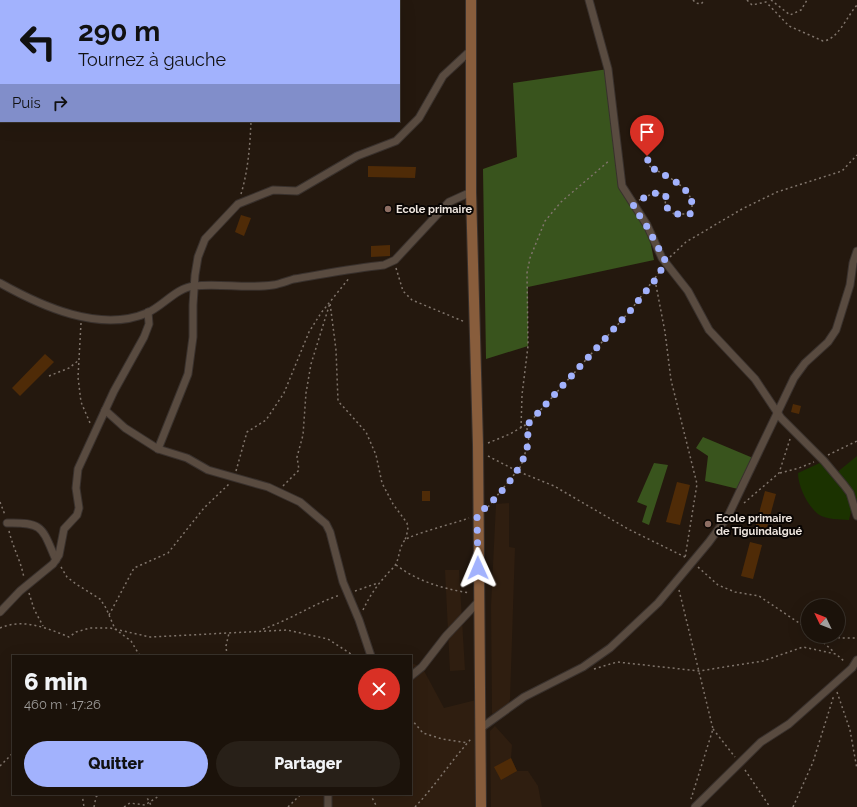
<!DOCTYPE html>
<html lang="fr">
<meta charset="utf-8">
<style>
:root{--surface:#1b120a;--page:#282018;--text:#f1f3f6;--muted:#a09e9c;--line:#39322b;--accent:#a2b2fd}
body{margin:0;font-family:Raleway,sans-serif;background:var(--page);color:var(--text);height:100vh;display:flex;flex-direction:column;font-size:15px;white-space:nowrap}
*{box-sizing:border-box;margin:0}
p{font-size:13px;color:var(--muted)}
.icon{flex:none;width:22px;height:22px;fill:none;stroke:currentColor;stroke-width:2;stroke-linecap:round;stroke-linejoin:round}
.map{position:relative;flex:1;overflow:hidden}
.details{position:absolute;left:12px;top:655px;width:400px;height:140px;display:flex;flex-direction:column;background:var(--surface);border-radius:0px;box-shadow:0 4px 16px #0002,0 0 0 1px var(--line)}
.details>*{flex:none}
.hud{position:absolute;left:0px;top:0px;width:400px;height:122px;box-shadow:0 4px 16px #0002,0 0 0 1px var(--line);background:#a2b2fd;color:#111;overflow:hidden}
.needle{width:26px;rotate:313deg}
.buttons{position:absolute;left:801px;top:599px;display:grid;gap:8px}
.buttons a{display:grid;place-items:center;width:44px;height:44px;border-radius:50%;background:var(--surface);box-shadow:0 4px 16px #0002,0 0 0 1px var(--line);font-size:20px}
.pin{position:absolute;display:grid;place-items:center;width:34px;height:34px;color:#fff;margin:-41px -17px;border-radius:50% 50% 50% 0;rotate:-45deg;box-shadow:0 0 4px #0007}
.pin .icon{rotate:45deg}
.me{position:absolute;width:44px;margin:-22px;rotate:359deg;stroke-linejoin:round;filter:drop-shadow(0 0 3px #0008)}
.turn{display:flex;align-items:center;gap:14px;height:84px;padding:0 12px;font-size:18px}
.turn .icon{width:52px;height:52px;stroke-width:2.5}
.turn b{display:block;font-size:28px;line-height:34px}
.then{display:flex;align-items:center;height:38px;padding:0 12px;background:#0003;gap:8px;font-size:15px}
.round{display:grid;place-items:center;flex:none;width:42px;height:42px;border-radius:21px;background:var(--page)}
.headline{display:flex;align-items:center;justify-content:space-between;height:68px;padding:0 12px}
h1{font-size:24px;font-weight:800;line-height:30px}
.cta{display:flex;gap:8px;margin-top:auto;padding:8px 12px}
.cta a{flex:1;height:46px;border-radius:24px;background:var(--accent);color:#111;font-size:16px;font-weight:800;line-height:46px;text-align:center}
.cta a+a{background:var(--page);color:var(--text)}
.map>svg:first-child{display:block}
.built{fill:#2f1e10}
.green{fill:#1b3200}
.forest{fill:#39541d}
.building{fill:#4f2b07}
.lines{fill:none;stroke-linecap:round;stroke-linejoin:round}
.street-casing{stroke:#39312d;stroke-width:9}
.secondary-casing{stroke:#39312d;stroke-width:12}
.path{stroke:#80756c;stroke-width:1.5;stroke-dasharray:2 3;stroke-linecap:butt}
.street{stroke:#594b40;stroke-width:7}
.secondary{stroke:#885d3c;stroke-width:10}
.route{stroke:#a2b2fd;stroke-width:7;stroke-dasharray:0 12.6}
.education-dot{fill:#8d6e63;stroke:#090503;stroke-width:1.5}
.labels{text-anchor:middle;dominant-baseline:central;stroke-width:4;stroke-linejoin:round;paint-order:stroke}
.poi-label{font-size:11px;font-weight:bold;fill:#efe6df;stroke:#090503;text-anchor:start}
</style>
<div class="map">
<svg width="857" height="807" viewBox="0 0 857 807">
<rect width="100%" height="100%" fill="#24180e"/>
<g class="built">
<path d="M509,503V547L515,548L510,699L508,706L492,714L491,606L496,504Z"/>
<path d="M445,570H459L465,670L450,671Z"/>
<path d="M411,663L422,667L444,708L480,699L481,807H288L301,794H411Z"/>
<path d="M495,726L512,745L511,758L517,771H528L538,786L542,807H491L490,731Z"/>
</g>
<path class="green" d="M857,456V502L853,503L849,520C840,519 826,520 818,514C807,505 798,486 798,473L824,461L835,474Z"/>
<g class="forest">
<path d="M608,69L622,186L647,225L654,260L528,287V346L486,359L483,169L517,157L513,83Z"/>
<path d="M703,437L753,458L738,489L705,481L708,456L696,448Z"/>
<path d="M654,463L668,465L649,525L642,522L647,506L637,502Z"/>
</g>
<g class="building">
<path d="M368,166L416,167L415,178L368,177Z"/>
<path d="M241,215L251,218L244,236L235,232Z"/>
<path d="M390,245V256L371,257V246Z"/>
<path d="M45,354L54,362L20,396L12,388Z"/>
<path d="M793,404L801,406L799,414L791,412Z"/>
<path d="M677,482L690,485L680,525L666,522Z"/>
<rect x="422" y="491" width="8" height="10"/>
<path d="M765,491L776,494L766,531L755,528Z"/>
<path d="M750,542L762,545L753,579L741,576Z"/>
<path d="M511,758L517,771L501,780L494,767Z"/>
</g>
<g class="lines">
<defs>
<g id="street">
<path d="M589,0L608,69L622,186L647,225L662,258L688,291L709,330L755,379L781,418L824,461L844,485L850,493L857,516"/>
<path d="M0,283C41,306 100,333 147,313C163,306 176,288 194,286C220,283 247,289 273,285C280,284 287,281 294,279C324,274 354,268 384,265L395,260L449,202L471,192"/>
<path d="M105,410L125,428L158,449L187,458L208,470L268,487L300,502L326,524L330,532L343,582L359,620L371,656"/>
<path d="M158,449L188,374L193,337V305L195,275L198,257L205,239L238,204L273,190L297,191L357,156L396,141L419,118L443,76L471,50"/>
<path d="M7,523C44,522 42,528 56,560"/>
<path d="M0,612L20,591L53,564L59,555L64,529L77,515L79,508L76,488L78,469L114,391L144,337L149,324L148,312"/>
<path d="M411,676L422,667L446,636L479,601"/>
<path d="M481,728L524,697L583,667L610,648L658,603L709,542L728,516L794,378L805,363L828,342L836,330L850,285L853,263L857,251"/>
<path d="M328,807V794"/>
<path d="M695,807L761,742L789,724L852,668L857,660"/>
</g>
<path id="secondary" d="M471,0V192L478,445L481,807"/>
</defs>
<use href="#street" class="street-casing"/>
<use href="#secondary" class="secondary-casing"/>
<g class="path">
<path d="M693,0L696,3L701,4L705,0"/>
<path d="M747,0L752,5L766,2L789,26L823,41C838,40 847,16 857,5"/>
<path d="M771,0L790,15L801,10L807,0"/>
<path d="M43,1L44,0"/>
<path d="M294,1L295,0"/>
<path d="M0,66L1,64"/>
<path d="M241,194C248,171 250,146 251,121"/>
<path d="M639,200C648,196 657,190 666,195L665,206L674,214H690C701,190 665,176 649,166L647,156L658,135"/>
<path d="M670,257L686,242L742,209L777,192L842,171L857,155"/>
<path d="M396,268L403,291L412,300L465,322"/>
<path d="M655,280L665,332L671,380L697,484L685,558"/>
<path d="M81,323L78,377L81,402L90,423"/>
<path d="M49,376L69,368L79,360"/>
<path d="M521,428L522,395L528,346L527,273L530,258L545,221L561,202L610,160"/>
<path d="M488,443L510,434L527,424"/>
<path d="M828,455L857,441"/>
<path d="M488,456L517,471L554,486L628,529L685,557"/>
<path d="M236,471L247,432L266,420L284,393L309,332L321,313L350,277"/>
<path d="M780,473L799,468L814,462"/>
<path d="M283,486L299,470L297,457L303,435L306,393L311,364L330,303L336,350L338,401L366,432L376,455L382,483L393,504L407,523L408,530L405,540"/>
<path d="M0,502L5,515"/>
<path d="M744,503L779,473L790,439"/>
<path d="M488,507L521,466L529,441L527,429L528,424L630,311L661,270"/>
<path d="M9,531C13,548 21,561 24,578"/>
<path d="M396,565C417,581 443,589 470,593"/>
<path d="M61,567L67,577L76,584L100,599L106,608L115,629L131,641L140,656"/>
<path d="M698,567L718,585L735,592L759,596L808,629"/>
<path d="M679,590L713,729L691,799"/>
<path d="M355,591L378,583"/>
<path d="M29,593L34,609L43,626"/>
<path d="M363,610C371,593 380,581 393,568C400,561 398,548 405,540C409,535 459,522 469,518"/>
<path d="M109,615L134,568L168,553L204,508L229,484"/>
<path d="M0,628C23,618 47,628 69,637L76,632L90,628H110L150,637L287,630L328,639L354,656"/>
<path d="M263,629C290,620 313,604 340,595"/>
<path d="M816,636L834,652"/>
<path d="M833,636L840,638H857"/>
<path d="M227,656L226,646L229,633"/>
<path d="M594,669L617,662L699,671L763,661L803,647L836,654L845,662"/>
<path d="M837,692L850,730L857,769"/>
<path d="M411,719L423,733L442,739L468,743"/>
<path d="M713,729L735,757"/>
<path d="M0,766L13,753"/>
<path d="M745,770L770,807"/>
<path d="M82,794L84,807"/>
<path d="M145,794L152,807"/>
<path d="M370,794L377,807"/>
<path d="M94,807L96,797L99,794"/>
<path d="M124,807L130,803L145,805L162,794"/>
<path d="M288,807L301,794"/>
<path d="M415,807C435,786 451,761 471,739"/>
<path d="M793,807L813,762L834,695"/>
</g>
<use href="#street" class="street"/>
<use href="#secondary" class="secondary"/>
</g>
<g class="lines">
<path class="route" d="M478,568L477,515C496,500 526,467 528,442C529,436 526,430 528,424L630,311L655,280L666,262L646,225L633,206C642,198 655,189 666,195L665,206L674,214H690C701,190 665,176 649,166L647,156"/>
</g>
<g class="education-dot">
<circle cx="388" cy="209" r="4"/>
<circle cx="708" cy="524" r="4"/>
</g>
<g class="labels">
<g class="poi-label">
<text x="396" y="209">Ecole primaire</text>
<text x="716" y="518">Ecole primaire<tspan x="716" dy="13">de Tiguindalgué</tspan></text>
</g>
</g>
</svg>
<div class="buttons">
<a><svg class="needle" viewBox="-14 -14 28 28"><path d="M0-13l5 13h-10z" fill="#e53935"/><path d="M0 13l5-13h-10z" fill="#a09e9c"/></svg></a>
</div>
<div class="pin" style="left:647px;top:156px;background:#d93025"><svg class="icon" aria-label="arrive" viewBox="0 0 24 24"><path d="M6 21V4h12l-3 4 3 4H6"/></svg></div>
<svg class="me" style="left:478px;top:568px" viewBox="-20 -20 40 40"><path d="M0-17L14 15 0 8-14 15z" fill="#a2b2fd" stroke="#fff" stroke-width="4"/></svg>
<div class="hud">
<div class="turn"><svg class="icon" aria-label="left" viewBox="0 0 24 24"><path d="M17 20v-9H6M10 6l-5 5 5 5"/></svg><div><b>290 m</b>Tournez à gauche</div></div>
<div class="then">Puis<svg class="icon" aria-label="right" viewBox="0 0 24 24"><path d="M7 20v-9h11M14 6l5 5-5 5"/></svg></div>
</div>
<section class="details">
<div class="headline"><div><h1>6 min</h1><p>460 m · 17:26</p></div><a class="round" style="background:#d93025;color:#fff"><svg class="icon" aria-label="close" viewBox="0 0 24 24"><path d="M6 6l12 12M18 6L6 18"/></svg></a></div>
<div class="cta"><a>Quitter</a><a>Partager</a></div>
</section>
</div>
